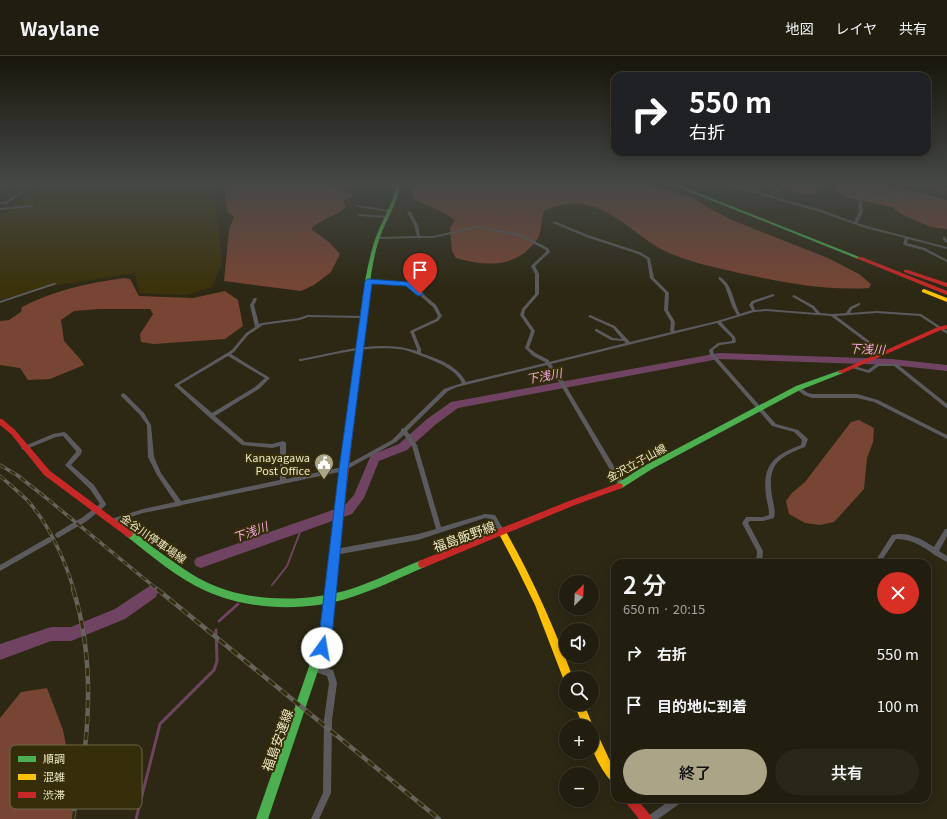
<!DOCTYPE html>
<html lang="ja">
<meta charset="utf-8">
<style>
:root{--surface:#211e0f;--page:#292718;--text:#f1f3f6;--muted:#a2a29e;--line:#3e3c2f;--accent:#aba588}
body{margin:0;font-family:Georgia,"Noto Sans JP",serif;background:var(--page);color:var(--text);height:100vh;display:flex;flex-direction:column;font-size:15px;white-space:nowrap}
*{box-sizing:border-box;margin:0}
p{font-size:13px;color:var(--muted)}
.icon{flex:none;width:22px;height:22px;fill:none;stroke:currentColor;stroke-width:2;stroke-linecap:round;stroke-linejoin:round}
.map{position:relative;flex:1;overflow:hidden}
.details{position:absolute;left:611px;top:503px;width:320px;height:244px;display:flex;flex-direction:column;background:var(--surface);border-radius:12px;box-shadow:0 2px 10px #0003,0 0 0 1px var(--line)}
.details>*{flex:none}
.hud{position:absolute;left:611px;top:16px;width:320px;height:84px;border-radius:12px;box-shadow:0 2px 10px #0003,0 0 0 1px var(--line);background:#202124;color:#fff;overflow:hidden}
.needle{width:26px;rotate:24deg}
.fabs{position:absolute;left:559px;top:519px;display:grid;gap:8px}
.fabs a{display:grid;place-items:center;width:40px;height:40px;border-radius:50%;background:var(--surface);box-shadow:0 2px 10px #0003,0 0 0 1px var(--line);font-size:20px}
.pin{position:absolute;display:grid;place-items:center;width:34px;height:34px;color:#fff;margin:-41px -17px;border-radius:50% 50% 50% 0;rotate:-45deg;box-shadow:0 0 4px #0007}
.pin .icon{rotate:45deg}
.me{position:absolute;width:44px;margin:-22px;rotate:13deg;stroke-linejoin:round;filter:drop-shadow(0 0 3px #0008)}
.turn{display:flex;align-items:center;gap:14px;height:84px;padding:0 12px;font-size:18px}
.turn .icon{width:52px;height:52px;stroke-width:2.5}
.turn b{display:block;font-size:28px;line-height:34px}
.round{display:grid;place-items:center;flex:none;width:42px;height:42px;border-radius:21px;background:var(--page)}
.head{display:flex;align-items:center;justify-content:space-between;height:68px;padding:0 12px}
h1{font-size:24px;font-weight:600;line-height:30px}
.button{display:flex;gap:8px;margin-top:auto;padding:8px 12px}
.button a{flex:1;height:46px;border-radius:24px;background:var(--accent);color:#111;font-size:16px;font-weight:600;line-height:46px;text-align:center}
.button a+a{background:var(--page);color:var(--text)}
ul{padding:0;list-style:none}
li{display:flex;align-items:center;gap:12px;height:52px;padding:0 12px}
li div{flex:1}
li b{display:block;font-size:15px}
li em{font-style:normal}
header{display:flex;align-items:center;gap:24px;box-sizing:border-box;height:56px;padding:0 20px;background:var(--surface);border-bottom:1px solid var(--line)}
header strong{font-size:19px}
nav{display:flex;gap:22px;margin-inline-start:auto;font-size:14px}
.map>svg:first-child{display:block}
.built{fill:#3b320b}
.forest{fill:#784534}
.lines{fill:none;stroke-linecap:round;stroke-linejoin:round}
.stream-far1{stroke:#6f4361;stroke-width:2}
.stream{stroke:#6f4361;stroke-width:3}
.river{fill:#6f4361;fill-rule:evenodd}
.street{fill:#5b5b5f;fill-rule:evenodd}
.fast{fill:#4caf50;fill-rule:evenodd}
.slow{fill:#ffc107;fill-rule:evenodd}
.jam{fill:#c62828;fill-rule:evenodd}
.rail-far1-casing{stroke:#64635b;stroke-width:3.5}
.rail-casing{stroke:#64635b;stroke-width:4.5}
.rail-far1{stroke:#362e0a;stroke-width:2;stroke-dasharray:6;stroke-linecap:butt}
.rail{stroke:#362e0a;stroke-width:3;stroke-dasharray:8;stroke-linecap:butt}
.route{fill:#1a73e8;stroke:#114b97}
.labels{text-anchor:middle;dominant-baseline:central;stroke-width:4;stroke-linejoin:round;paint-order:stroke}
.poi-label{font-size:11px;fill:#efe8c7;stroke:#362e0a;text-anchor:end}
.street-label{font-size:11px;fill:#efe8c7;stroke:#362e0a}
.water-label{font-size:12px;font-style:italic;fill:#f0a4db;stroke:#362e0a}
.near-street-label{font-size:13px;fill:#efe8c7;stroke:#362e0a}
.key{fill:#362e0a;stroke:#6e6643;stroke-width:1}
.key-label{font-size:11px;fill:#efe8c7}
</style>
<header>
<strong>Waylane</strong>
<nav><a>地図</a><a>レイヤ</a><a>共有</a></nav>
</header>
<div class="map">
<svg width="947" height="763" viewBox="0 0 947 763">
<rect width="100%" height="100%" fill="#2c2814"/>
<g class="built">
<path d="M48,127H214L222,207L212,231L186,239L139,237L135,217L52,230L0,244V160L10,154L14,148Z"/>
<path d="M887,127H947V141L898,128Z"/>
</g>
<g class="forest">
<path d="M224,127C258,127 326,120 353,139L343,146L346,151C335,161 320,163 311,173L329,186L340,198L331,216L314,229L301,235L224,225L229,174L234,161L227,156Z"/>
<path d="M412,127H632L671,134L692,141L707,151L732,164L828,202L859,218L871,228L869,232C825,235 782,226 739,217C714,211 687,206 663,194C639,182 620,159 594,151C576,145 560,147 544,155C541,163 542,175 538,182C518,212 487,211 456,202L452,195L450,172L455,164L442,156L413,143Z"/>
<path d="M764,127H813L817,132L816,138L806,139Z"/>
<path d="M851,127L910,134L947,144V173L931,171L903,159L892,151L849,142L835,134L836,128Z"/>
<path d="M124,222L130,223L139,240L193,242L225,235L238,244L243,270L225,283L154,288L141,286L140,278L153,258L150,253H99L74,255L61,264L64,285L81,304L84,309L50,323L28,324L20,312L0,309V265L9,264L21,256L22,251C55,234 88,227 124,222Z"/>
<path d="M859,364L874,372L873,386L867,402L864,433L834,466L820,469L805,467L789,458L786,445L792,437L805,426L851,366Z"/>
<path d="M47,632L63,674L75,736L71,763H0V662L21,636Z"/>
</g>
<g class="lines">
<path class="stream-far1" d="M272,529L287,510L302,471"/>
<g class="stream">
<path d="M219,565L238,548"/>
<path d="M136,763L160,668L214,614L217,605L216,574"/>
</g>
<g class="river">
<path d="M719,297L892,303L947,309V315L892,309L719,303L458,352L435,369L407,394L379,405L364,442L352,458L201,512L196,510L194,506L196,502L344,450L354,439L371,399L399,388L427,363L451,346Z"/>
<path d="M151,529L156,531L158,536L156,541L125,563L71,585H51L0,604V588L51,571H71L83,566L115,553Z"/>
</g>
<g class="street">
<path d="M10,127H12L0,135V133Z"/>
<path d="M35,127H37L6,148H0V146H4Z"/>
<path d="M723,127H726L769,139L780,131H782V133L771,140L822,154L854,166L859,156L858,134C873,128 887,136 902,140H903L879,127H881L907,140C894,146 878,127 860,135L861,138L898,145L897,146L861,140L863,156L857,167L867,170L947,191V193L908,183L907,187L925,192L947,204V206L923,194L904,189L903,188L905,182L865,172L820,156L723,128Z"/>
<path d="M908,127H923L935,131L947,133V135L933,133L920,128H909Z"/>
<path d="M32,149H33V151L0,154V152Z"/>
<path d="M357,149L389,154L391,155L389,156L358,151H357Z"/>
<path d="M408,155H410L418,169L420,180H433L478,170L521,178L548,192L550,196L549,197L535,210L539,218V238L525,254L524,259L535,275L529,292L537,298L549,304V306L626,287L624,285L611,284L595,275V273H597L613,282L622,283L613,272L589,261L588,260L590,259L615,270L630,286L671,276L670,274L671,266L664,254L665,237L650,222L647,203L638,198L586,181L553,167L552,166L554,165L588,179L640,196L650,202L654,222L669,237L668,254L675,266L674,274L675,275L717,265L737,259L732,250L725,230L718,222L720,221C733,229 733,246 740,258L752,254L749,249L752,245L773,238H774V240L754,247L753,249L755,254L766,253L816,257L812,252L793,241L792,240L794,239L814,250L820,257L832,258L846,257L850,251L859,247H860V249L852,253L850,257L877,255L921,258L947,275V278L920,260L877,257L836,260L884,296V298H882L831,260L766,255L754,256L721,266L735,281L736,286L734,287L720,289L713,294L714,298L776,368L798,374L808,383L805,391C778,401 767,409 772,440C773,447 776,454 774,462L763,465H750L748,467L763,495L762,507H756L757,495L742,467L746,461H763L769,459C769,452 767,446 766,440C762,409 774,399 801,389L802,384L794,376L772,370L710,299L709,294L718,287L732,285V282L717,267L551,308L563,325L624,427L625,429L624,431H620L559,326L547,309L457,331L448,335L407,375L417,389L441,471L485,458L495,459L505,476L504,478H500L491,463L485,462L418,484L335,499L333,498L332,496L333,494L335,493L418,478L436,473L412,390L404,379L396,386L344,415L182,449L180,450H179L143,457L111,467H109L108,465L109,463H111L143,453L175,446L157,419L148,401L147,369L140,359L121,340V339L123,337L125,338L144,357L151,369L154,401L161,417L181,445L280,424V390L272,392L242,389L209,361L174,329L232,294L246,277L255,271L250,249L254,242H256L257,243L254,249L259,268L262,267L299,262L307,259L363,260L365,261L363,262L308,261L300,264L263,269L248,279L234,296L231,298L270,322L259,333L215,360L245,386L272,388L283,385L285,386L286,387V423L343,411L392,384L401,375V373L404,372L444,333L462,327C456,315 445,310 434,305C424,301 415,297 405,294C370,288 335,299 301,305H299V303H301C339,296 379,283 417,295V293L410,275L436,263L438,260L433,251L407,228L385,229L368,226V224L385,227L409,226L436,249L442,260L438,265L414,276L421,293V297C438,303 457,309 466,326L545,307V306L533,300L525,292L531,275L520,259L522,253L535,238V218L531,210L546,196V194L519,180L478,172L433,182H420L419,183L418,182L377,183L376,182L378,181L417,180L414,169L407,156ZM228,300L265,322L255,331L212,357L179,329Z"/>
<path d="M358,158L386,160L388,161L386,162L359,160H358Z"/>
<path d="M943,181H945L947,184V187C945,187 942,183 943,181Z"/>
<path d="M54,227L57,228L0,247V245Z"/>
<path d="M876,308H897L947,348V352L945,351L894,310H879L869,317L852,312V311L854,310L868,314Z"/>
<path d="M798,330L808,337L812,338H857L878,344L947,379V383L874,346L857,342H812L804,339L796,333V332Z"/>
<path d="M64,376L66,377L82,394L81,398L71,409L94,429L106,448L105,450L87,465L58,482L56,481L55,479L56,477L83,461L100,448L90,433L66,410L65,409L66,408L76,396V395L63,380L56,381L24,394L22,393L21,392L22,391L53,378Z"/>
<path d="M945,473H947V480L939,495L947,500V506L933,498L932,497C921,489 910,483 896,483L880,507H874L892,479C907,475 922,483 934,491Z"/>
<path d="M49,481L51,482L52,484L51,486L0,515V509Z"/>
<path d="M315,609L333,614L337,627L332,664L331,737L319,763H311L323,737L324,664L329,627L327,620L313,615L311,613Z"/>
<path d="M672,743H683L682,746L658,763H647L648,760Z"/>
</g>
<g class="fast">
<path d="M397,127H401C397,150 383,168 377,190C367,228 366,268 361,306L358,308L355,306C360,267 362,228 373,190C379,168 393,150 397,127Z"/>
<path d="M668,127H673L862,202L858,203Z"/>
<path d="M841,314L844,316L843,317L800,334L652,413L622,432L619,433L616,432L615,430L616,428L646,409L796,330Z"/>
<path d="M129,474C138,478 146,486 154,492C170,503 185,515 202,524C245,547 306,547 351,533C376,525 398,513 422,504L425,505L426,508L425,511C401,521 377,533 352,541C306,556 251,555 206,535C177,522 152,500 126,480L125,478L126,476Z"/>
<path d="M325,574L328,576L330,579L268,763H256L320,579L322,576Z"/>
</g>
<g class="slow">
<path d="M924,233L947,242V246L922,236V234Z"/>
<path d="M502,473L505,474C532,521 554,571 573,622H566V626L563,622L535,549L518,514L498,476L499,474Z"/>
<path d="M574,648H584L593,670L592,673V670H583Z"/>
<path d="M592,674L596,675L611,707L615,713V728C607,724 593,699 592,690C591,685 592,679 592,674Z"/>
</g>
<g class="jam">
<path d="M893,127H901L947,133V135Z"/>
<path d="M858,201H862L947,235V239L858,203Z"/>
<path d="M904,214H908L947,227V231L904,216Z"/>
<path d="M947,269V273L941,274L843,317H839L838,316L839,315L938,271Z"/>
<path d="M358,304L361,306L330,579L328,582L325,584L322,582L320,579L355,306Z"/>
<path d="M0,363H2L15,374L50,415L132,476L133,478L132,480L129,482L126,480L44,419L11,378L0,369Z"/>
<path d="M619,427L622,428L623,430L622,432L575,449L425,511L422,512L419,511L418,508L419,505L569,445Z"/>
<path d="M624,743H637L650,759L652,763H639L626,747Z"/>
</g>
<defs>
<g id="rail-far1">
<path d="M0,409L17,419L45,441L158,534"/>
<path d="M0,420C9,428 19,436 28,445C50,470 64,502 74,534"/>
</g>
<g id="rail">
<path d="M157,533L439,763"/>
<path d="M73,763C76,742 81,721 84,700C91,644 90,586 73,533"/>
</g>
</defs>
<use href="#rail-far1" class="rail-far1-casing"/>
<use href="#rail" class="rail-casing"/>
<use href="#rail-far1" class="rail-far1"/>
<use href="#rail" class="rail"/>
</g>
<linearGradient id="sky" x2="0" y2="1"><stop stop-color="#18160b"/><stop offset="0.55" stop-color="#454845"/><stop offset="1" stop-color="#454845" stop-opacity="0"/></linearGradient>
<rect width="947" height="233" fill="url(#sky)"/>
<path class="route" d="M368,223L410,226L424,238L418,240L406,230L372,228L348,413L332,581L326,596L322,598L318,596L316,592L319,581L339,413L365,225Z"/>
<defs>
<symbol id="civic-pin" viewBox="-11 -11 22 30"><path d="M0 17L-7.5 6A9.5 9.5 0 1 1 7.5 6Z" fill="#aba588" stroke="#362e0a"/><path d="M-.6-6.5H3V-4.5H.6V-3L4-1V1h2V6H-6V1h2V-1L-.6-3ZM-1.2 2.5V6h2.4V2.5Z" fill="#fff"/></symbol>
</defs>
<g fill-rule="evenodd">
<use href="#civic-pin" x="313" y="396" width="22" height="30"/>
</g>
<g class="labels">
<g class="poi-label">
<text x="310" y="401">Kanayagawa<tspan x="310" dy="13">Post Office</tspan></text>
</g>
<g class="street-label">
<text transform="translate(636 406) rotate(-29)">金沢立子山線</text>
<text transform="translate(154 482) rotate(35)">金谷川停車場線</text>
</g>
<g class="water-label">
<text transform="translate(867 292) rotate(2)">下浅川</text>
<text transform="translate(544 319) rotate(-10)">下浅川</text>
<text transform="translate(250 475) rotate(-20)">下浅川</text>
</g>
<g class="near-street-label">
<text transform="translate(464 480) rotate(-20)">福島飯野線</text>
<text transform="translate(277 684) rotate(-70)">福島安達線</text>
</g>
</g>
<rect x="10" y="689" width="132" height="64" rx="6" class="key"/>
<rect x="18" y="700" width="18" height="6" fill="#4caf50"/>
<rect x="18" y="718" width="18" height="6" fill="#ffc107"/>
<rect x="18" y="736" width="18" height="6" fill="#c62828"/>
<g class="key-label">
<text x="43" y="707">順調</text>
<text x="43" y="725">混雑</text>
<text x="43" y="743">渋滞</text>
</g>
</svg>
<div class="fabs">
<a><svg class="needle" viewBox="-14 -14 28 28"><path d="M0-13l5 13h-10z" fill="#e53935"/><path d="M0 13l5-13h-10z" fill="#a2a29e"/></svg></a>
<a><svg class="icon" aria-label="sound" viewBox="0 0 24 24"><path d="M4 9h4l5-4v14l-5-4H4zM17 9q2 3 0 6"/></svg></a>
<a><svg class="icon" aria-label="search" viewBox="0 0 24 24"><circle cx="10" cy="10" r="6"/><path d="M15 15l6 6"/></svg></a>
<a>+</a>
<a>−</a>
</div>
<div class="pin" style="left:420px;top:238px;background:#d93025"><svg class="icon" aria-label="arrive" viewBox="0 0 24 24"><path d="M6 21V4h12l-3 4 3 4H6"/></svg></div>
<svg class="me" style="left:322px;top:592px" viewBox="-20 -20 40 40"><circle r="19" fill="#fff"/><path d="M0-13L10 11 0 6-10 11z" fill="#1a73e8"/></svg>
<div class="hud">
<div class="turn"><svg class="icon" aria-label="right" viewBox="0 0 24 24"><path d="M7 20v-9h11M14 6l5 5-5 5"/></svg><div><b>550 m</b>右折</div></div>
</div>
<section class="details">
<div class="head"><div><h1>2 分</h1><p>650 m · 20:15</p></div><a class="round" style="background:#d93025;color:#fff"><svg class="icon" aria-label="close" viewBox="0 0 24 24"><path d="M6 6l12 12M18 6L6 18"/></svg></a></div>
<ul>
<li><svg class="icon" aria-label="right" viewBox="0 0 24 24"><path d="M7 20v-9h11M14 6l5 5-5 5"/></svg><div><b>右折</b></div><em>550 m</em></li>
<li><svg class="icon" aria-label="arrive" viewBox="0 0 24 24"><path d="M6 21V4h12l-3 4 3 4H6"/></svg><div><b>目的地に到着</b></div><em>100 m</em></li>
</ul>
<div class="button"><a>終了</a><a>共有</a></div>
</section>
</div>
